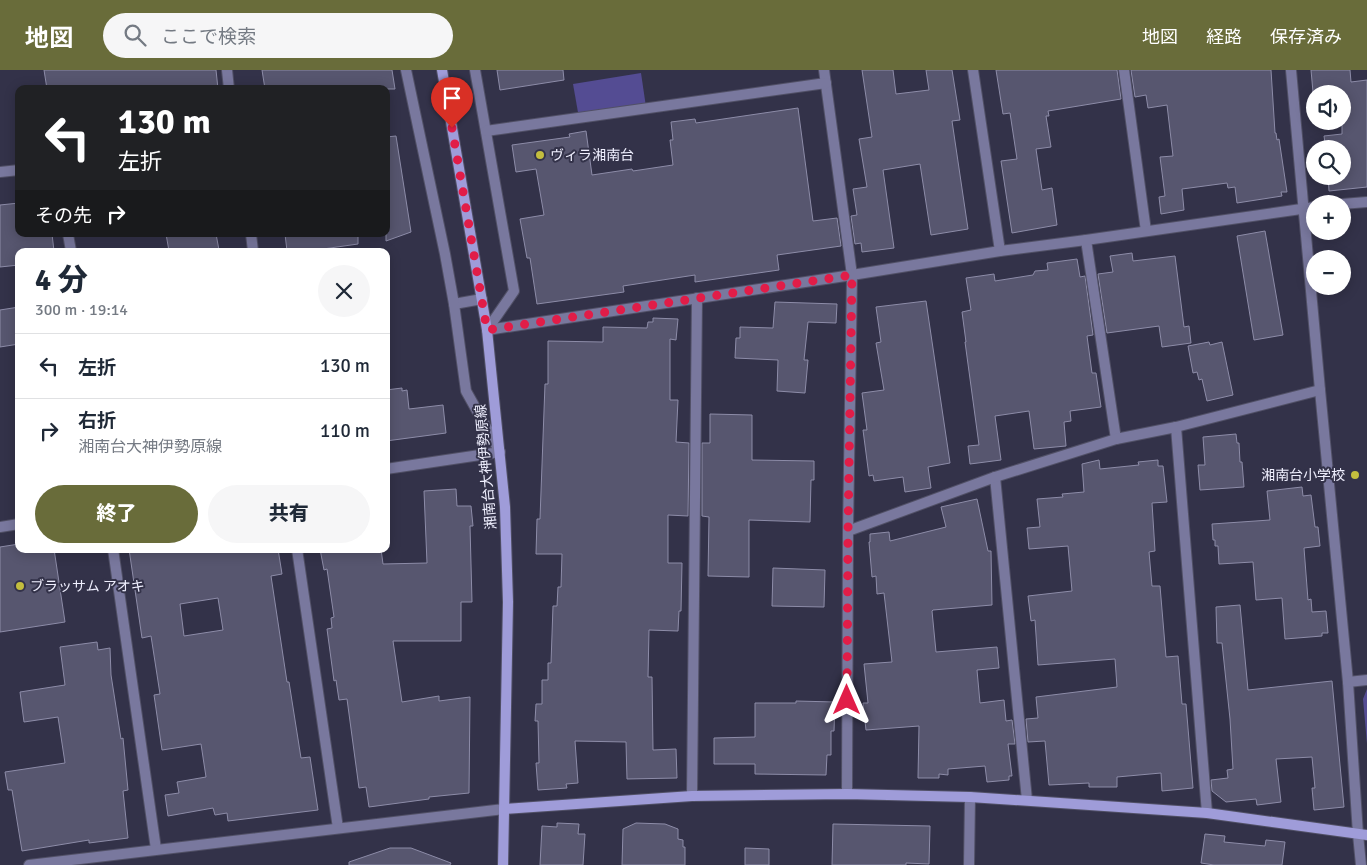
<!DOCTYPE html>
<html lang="ja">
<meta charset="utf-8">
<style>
:root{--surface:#fff;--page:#f6f6f7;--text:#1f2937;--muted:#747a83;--line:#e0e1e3;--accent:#696c3a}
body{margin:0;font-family:Signika,"Noto Sans JP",sans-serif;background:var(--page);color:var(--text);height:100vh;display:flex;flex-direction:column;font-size:19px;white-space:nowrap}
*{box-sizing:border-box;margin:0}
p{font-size:16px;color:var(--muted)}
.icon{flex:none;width:28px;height:28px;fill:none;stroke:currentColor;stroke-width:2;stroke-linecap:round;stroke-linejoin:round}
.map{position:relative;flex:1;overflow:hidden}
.sheet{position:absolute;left:15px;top:178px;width:375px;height:305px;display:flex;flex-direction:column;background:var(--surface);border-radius:10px;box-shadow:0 2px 12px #0003}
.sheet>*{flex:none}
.guide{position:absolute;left:15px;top:15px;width:375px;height:152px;border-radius:10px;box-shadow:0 2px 12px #0003;background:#202124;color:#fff;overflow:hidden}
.tools{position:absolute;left:1306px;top:15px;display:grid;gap:10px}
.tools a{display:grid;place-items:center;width:45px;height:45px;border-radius:50%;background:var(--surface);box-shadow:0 2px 12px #0003;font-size:25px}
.pin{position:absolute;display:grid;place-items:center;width:42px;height:42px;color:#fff;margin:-51px -21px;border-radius:50% 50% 50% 0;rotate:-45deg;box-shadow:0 0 5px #0007}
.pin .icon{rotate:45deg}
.me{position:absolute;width:55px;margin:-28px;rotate:0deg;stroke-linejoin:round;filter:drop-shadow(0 0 4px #0008)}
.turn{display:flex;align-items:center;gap:18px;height:105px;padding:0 20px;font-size:22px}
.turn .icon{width:65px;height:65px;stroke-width:2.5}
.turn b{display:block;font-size:35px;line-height:42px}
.then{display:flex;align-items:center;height:48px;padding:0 20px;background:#0003;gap:10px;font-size:19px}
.round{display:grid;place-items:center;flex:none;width:52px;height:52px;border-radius:26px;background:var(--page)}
.headline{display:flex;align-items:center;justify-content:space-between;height:85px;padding:0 20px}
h1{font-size:30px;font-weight:800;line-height:38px}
.primary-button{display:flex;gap:10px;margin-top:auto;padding:10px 20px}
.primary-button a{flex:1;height:58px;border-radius:30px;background:var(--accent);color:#fff;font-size:20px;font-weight:800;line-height:58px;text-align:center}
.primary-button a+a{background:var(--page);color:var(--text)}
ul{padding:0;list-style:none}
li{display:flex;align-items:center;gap:15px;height:65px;padding:0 20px;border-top:1px solid var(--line)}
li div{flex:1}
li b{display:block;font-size:19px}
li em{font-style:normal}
header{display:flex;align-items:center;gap:30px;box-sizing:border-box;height:70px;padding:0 25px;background:var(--accent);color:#fff}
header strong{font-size:24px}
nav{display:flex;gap:28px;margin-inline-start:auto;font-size:18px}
.search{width:350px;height:45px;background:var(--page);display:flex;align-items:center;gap:12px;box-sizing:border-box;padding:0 18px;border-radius:28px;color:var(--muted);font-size:19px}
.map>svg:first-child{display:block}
.green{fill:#544c93}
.building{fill:#57566f;stroke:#8d8ca8;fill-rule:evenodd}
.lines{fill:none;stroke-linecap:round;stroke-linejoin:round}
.street-casing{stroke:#515066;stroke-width:12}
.secondary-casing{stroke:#515066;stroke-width:12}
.street{stroke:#79789e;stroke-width:10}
.secondary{stroke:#9f9cd9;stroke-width:10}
.route{stroke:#e11d48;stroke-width:9;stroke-dasharray:0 16.2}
.poi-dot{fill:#c3bd3e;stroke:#333249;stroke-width:2}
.labels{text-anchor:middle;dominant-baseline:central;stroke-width:4;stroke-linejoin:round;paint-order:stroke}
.poi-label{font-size:14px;fill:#efeffe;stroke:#333249;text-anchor:start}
.street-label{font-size:14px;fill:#efeffe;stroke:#333249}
</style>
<header>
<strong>地図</strong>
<div class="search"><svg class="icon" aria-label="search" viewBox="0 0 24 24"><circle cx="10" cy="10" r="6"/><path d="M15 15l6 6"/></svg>ここで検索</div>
<nav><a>地図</a><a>経路</a><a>保存済み</a></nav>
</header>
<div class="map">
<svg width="1367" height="795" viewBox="0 0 1367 795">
<rect width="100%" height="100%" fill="#333249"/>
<g class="green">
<path d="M641,3L646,37L579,48L573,14Z"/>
<path d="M1367,619V674L1363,629Z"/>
</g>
<g class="building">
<path d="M44,0H216L218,19H47Z"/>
<path d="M262,0H392L395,19H265Z"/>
<path d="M497,0H563L564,10L500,20Z"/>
<path d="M862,0H893L896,24L929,20L926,0H952L960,50L952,51L968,159L931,165L920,94L883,100L894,178L862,182L861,173L855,174L851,146L857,145L853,119L867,117L859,69L872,67Z"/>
<path d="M996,0H1117L1121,29L1048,41L1049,46H1046L1051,77L1036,79L1042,120L1052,118L1057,155L1012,163L1001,91L1017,89L1010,43L1003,44Z"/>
<path d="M1131,0H1271L1275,63H1276L1277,70L1279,69L1287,122H1281L1282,126L1237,133L1235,117L1228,118L1227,113L1182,119L1184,140L1161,144L1159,127L1165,126L1160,87L1173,86L1167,35L1148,38L1146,25L1135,27Z"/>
<path d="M1311,0H1350L1351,12L1367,10V117L1329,121L1328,106H1342V79H1326L1324,66L1342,64V24H1315V33H1314Z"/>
<path d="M798,38L813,151L837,148L841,176L777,185L779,200L695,212V205L623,216L624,222L537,234L530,188H527L520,149L544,145L536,99L516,102L512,75L570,67L569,64L586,61L592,105L632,99L633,101L673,95L670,70H673L671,52L695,49L696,53Z"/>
<path d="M396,66L411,162L386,171V67Z"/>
<path d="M19,133V164H52L54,181H19V195L0,197V135Z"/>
<path d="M1265,161L1283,265L1254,270L1237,166Z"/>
<path d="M166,164H216L219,180L169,181Z"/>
<path d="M285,164H358V174L309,181H287Z"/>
<path d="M1132,183L1133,191L1175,186L1184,257L1189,256L1191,273L1162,277L1159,256L1107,263L1098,204L1113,202L1110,186Z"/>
<path d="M1077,189L1080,207L1085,206L1093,265L1087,266L1092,303H1096L1101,337L1070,341L1071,351L1064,352L1066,376L1034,379L1029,341L995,346L1001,390L970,394L968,376L979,375L965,272H966L962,242L971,240L966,208L994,204L995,211L1033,205L1035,201L1048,200L1047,193Z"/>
<path d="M926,231L950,393L928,397L931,418L905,422L903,407L874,411L873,405L869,406L863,360H867L862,323L884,320L876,273L881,272L876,237Z"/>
<path d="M775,232L837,234L836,253L808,252L804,290H808L805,323L777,321L778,290L735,288L736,268H740V257L773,258Z"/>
<path d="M19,237V274L0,277V240Z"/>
<path d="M653,248L678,249L676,270L670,269V330H678L676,372L689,373L688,446L668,445V493H682L681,541H679L678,561L649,560L648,607H652L653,680L676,679L677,708L627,709L626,672L575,671L578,713L566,714L567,718L538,720L536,693H539L538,651H535L536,634H542V610H548V593H551L553,536H557L558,517H561L562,484H536L537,449H540L545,314H548V271L603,272V257L647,258L648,252H653Z"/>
<path d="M1209,272L1210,275L1222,272L1233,325L1207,331L1202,309L1199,310L1197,302L1193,303L1188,276Z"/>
<path d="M402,318V321L407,320L409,339L443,335L446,363L386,371V320Z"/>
<path d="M710,344L752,345V390L814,391V410H811L810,452L749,450V507L708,506L709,447L702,446V373H710Z"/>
<path d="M1236,364L1237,373H1239L1240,392H1242L1244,417L1200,420L1198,395H1205L1203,367Z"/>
<path d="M1099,390L1100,399L1139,395L1138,392L1158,390V396H1163L1167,432L1152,433L1155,481L1149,482L1152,516H1160L1166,587L1178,586L1182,634H1186L1193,718L1162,721L1161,703L1117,707V717H1089V713L1049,715L1045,671L1028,672L1026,649L1038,648L1036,627L1117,617L1115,589L1038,595L1035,550L1031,551L1028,526L1072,521L1068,476L1029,479L1027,458L1040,457L1037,429L1063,427L1062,424L1084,422L1082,394Z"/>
<path d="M1302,417L1303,426L1311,425L1315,457H1318L1320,476L1304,478L1308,530L1311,529L1312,542L1326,541L1328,563H1322V566L1285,569L1282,528L1256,530L1253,492L1219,494L1218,476H1215V470H1213L1212,454L1270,450L1267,421Z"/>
<path d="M456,419L457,436H471L473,456H470L472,532H461V571H393L402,632L439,626V631L470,627L469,723L429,727V729L369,737L366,717L359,718L347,629L339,630L336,610L334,611L327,559L332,558L331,548L334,547L327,499L324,500L320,479H381L383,494L427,493L424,421Z"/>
<path d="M977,429L988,481H991L992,535L933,540L932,541L936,582L997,577L999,598L977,600L980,633L1004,630L1006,651L1012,650L1015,674H1008L1012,706H1009V710L987,712L985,696L948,699V705L939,704V708H918L919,656L866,660L863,633H868L864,594L892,592L884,523L877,524L876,506L872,507L869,472H870V464L889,462L890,471L946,457L941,437Z"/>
<path d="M19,474V479H54L65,552L0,562V477Z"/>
<path d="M129,479H278L282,504L271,506L287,612H289L301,688L310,687L318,740L228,751L227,743L215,745L213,738L168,746L165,725L179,723L177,712L206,707L201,674L162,680L154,625L160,624L151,566L142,568ZM218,528L223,560L184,566L180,534Z"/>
<path d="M773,498L825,500L824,537L772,536Z"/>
<path d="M1240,535L1248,620L1332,611L1344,737L1314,740L1312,718H1315L1312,687L1276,689L1281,732L1257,735L1256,729L1226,732L1212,721L1211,710L1228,708L1227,700L1233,699L1230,649L1222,573H1217L1216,537Z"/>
<path d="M97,572L98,580L110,578L111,605L121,669L123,668L128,720L123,721L128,768L89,773V770L22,781L12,720H8L5,702L65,693L58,647L24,652L20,622L65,615L60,577Z"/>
<path d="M796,631L835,632L834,661H831V685H827L826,705L755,704V694H714V668L755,667V633H796Z"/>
<path d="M557,753L579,754L578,764H585L583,795H540L542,756L557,757Z"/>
<path d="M636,753L665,754L678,759V769L683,770V777H685V795H622L623,759Z"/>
<path d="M833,754L930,756L929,794L906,793V795H832Z"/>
<path d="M1205,764L1225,766L1224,772L1265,776L1266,770L1285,772L1282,795H1214L1201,793Z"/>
<path d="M390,778H411L451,793L450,795H349V792Z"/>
<path d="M745,778L769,779V795H745Z"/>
</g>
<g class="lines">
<defs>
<g id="street">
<path d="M227,0L229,19"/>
<path d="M475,0L514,221L487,260"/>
<path d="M824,0L852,205L848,461L847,724"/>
<path d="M973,0L1000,181"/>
<path d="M1124,0L1146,161"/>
<path d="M1291,0L1320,320L1348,612L1358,764L1361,795"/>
<path d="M486,61L826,13"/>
<path d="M0,102L19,100"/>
<path d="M1342,134L1367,132"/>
<path d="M68,164L71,181"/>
<path d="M251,164L253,181"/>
<path d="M1086,170L1116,369"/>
<path d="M454,234L482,229"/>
<path d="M487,260L852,205L1000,181L1086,170L1315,137"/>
<path d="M1176,357L1207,743"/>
<path d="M386,399L500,382L466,321L454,234L445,184L406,0"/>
<path d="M995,407L1027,730"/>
<path d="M0,457L19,454"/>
<path d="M848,461L995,407L1116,369L1176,357L1320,320"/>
<path d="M113,479L156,779"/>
<path d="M297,479L338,758"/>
<path d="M1348,612L1367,610"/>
<path d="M692,726L697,228"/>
<path d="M29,795L504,739"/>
<path d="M969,795L970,727"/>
</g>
<g id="secondary">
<path d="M442,0L487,260L505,437L508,532L503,795"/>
<path d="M504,739L692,726L847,724L970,727L1207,743L1367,765"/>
</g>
</defs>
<use href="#street" class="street-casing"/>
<use href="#secondary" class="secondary-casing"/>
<use href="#street" class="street"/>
<use href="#secondary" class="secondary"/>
</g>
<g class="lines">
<path class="route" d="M452,58L487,260L852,205L848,461L847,630"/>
</g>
<g class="poi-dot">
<circle cx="540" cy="85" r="5"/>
<circle cx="1355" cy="405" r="5"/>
<circle cx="20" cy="516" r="5"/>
</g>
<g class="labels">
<g class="poi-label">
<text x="550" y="85">ヴィラ湘南台</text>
<text x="1345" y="405" text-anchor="end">湘南台小学校</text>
<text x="30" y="516">ブラッサム アオキ</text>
</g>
<g class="street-label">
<text transform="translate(486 397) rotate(-95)">湘南台大神伊勢原線</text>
</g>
</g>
</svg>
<div class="tools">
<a><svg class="icon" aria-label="sound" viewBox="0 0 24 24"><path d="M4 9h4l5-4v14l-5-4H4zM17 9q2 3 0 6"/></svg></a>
<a><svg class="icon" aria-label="search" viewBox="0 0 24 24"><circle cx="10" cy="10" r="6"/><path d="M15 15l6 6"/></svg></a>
<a>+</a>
<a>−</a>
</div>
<div class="pin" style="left:452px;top:58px;background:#d93025"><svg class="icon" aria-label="arrive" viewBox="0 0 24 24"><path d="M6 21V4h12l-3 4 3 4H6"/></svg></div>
<svg class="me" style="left:847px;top:630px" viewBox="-20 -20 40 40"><path d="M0-17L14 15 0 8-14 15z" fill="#e11d48" stroke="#fff" stroke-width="4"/></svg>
<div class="guide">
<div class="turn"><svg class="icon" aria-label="left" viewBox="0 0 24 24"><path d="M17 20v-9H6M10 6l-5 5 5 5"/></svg><div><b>130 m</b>左折</div></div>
<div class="then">その先<svg class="icon" aria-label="right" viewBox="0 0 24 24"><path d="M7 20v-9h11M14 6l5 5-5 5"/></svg></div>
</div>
<section class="sheet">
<div class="headline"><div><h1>4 分</h1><p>300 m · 19:14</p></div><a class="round"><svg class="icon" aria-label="close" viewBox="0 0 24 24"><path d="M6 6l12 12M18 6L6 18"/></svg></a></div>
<ul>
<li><svg class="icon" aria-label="left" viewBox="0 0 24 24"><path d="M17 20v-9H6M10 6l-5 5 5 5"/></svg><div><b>左折</b></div><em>130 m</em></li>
<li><svg class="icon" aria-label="right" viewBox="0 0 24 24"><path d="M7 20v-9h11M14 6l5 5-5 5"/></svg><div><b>右折</b><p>湘南台大神伊勢原線</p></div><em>110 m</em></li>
</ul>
<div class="primary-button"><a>終了</a><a>共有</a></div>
</section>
</div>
